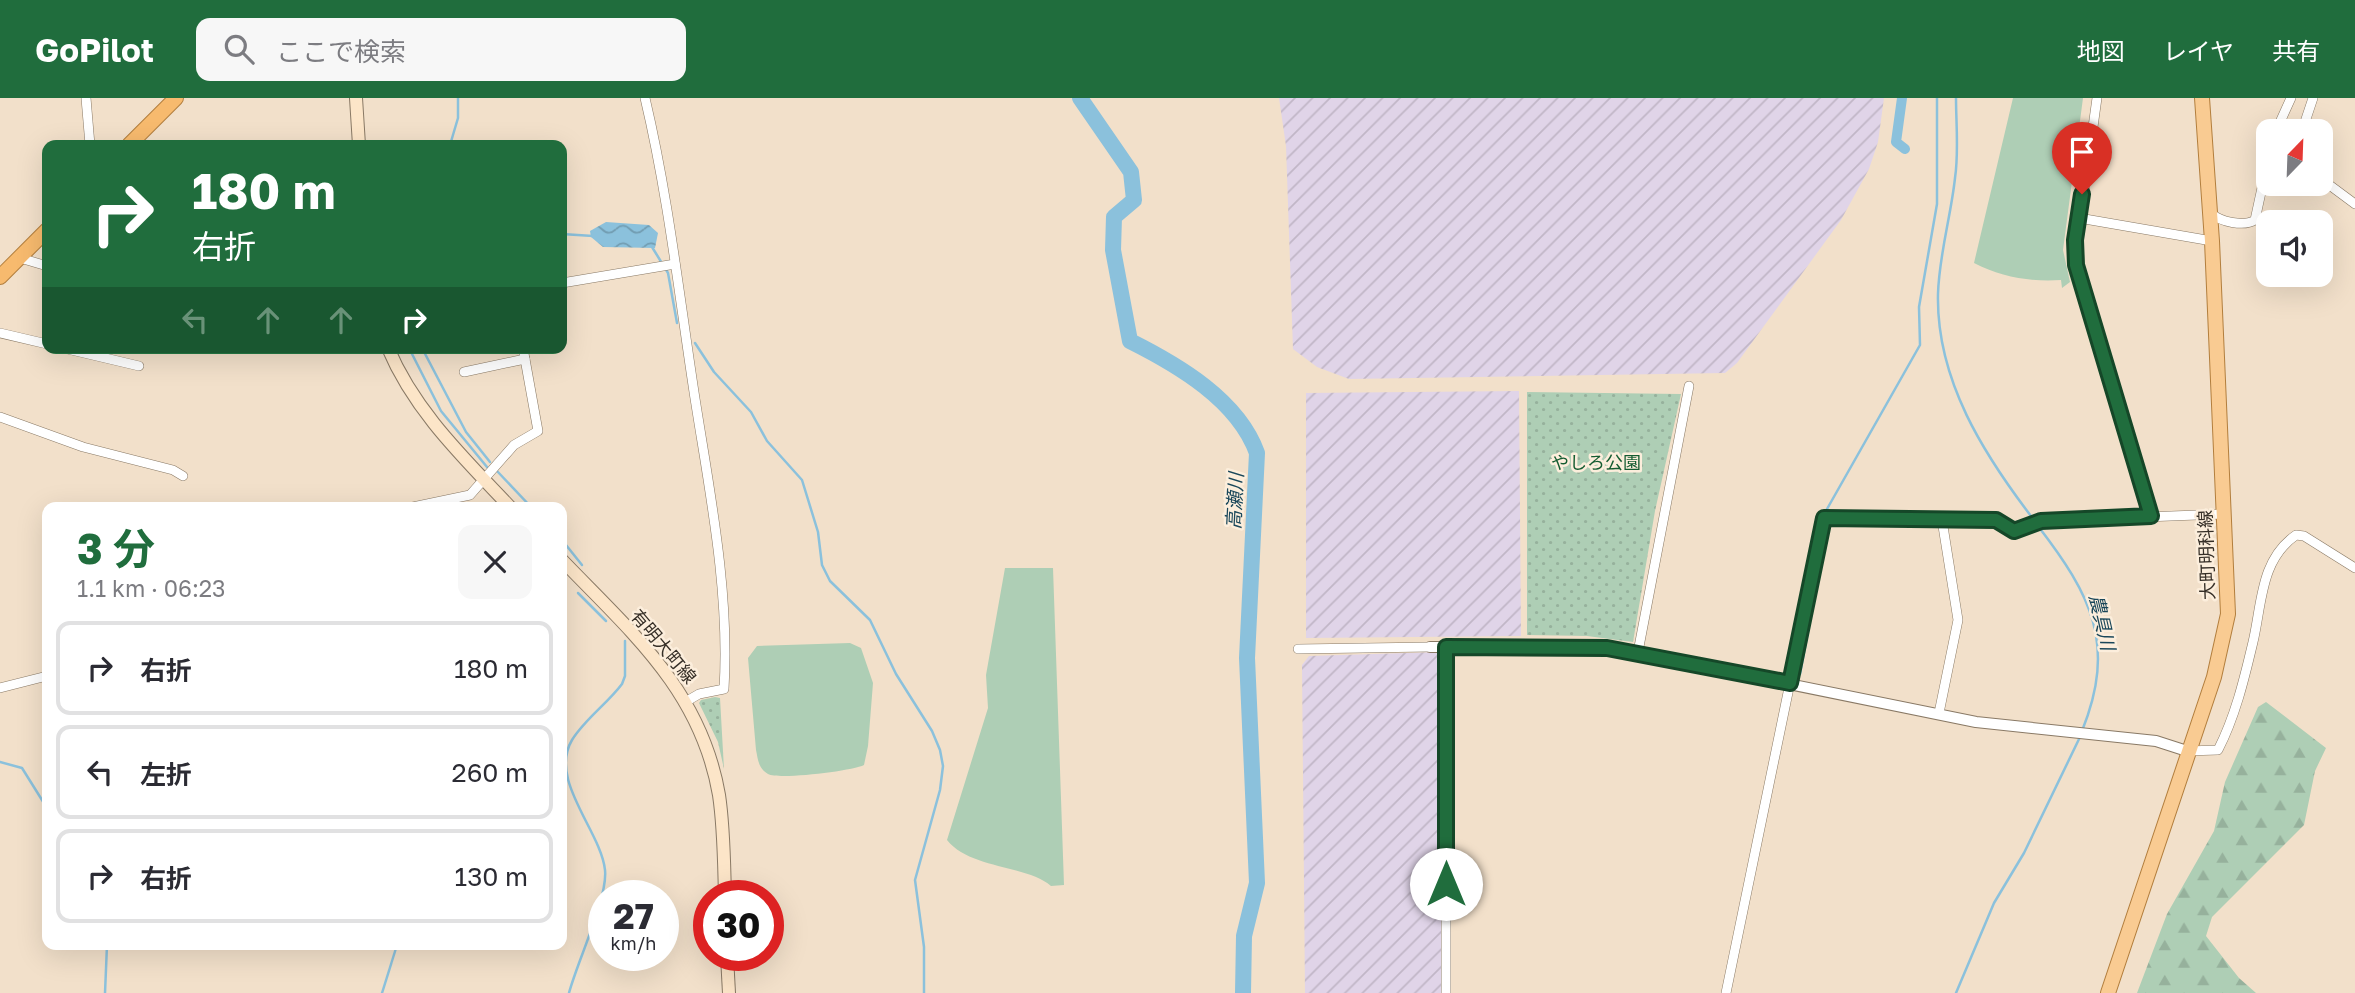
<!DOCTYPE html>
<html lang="ja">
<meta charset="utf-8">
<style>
:root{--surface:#fff;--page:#f7f7f7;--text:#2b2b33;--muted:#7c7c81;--line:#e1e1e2;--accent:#206d3d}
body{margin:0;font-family:"Golos Text","Noto Sans JP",sans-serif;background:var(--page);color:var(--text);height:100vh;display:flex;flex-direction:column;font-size:26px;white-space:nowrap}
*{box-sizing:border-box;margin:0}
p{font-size:23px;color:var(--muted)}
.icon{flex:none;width:38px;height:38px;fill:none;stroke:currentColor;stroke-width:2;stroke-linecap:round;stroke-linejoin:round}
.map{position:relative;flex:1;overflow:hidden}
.side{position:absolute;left:42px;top:404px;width:525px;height:448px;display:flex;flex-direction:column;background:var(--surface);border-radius:14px;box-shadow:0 7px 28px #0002}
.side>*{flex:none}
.banner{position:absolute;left:42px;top:42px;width:525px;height:214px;border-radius:14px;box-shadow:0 7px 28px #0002;background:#206d3d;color:#fff;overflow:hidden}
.needle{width:46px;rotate:23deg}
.buttons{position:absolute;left:2256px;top:21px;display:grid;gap:14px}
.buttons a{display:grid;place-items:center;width:77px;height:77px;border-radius:14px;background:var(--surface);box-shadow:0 7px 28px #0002;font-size:35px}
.speed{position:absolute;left:588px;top:782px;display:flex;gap:14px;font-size:35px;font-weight:700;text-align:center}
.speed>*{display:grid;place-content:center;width:91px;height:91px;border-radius:50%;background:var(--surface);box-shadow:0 7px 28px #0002;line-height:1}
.speed small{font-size:18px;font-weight:400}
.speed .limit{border:10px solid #d22;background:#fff;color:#111}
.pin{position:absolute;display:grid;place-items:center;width:60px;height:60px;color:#fff;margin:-72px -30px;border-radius:50% 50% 50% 0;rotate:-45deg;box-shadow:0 0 7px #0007}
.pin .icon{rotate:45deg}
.me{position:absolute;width:77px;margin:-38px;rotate:0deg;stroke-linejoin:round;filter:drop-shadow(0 0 5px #0008)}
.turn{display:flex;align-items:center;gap:24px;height:147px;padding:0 35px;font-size:32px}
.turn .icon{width:91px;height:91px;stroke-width:2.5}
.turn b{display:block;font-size:49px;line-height:60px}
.lanes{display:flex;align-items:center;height:66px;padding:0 35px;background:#0003;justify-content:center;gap:35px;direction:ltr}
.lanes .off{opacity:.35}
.round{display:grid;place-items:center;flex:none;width:74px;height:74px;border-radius:14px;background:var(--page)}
.headline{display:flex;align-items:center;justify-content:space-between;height:119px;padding:0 35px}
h1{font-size:42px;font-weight:700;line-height:52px;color:var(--accent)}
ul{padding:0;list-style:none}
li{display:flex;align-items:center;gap:21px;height:94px;margin:0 14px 10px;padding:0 21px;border:4px solid var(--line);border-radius:14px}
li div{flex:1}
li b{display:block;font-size:26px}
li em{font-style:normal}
header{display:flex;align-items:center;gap:42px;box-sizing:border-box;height:98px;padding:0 35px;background:var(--accent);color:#fff}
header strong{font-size:33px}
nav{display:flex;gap:38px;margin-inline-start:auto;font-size:24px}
.search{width:490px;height:63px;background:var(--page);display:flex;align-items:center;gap:18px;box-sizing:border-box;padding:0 24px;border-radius:14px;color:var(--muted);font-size:26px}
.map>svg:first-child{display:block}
.industrial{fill:url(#industrial-furrows)}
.grass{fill:#aeceb5}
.forest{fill:url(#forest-firs)}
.park{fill:url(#park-dots)}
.water{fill:url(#water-waves)}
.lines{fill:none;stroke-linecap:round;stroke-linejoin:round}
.stream{stroke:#8bc1dc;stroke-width:2.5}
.canal{stroke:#8bc1dc;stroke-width:10}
.river{stroke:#8bc1dc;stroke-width:16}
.minor-casing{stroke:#897965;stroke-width:10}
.tertiary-casing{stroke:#897965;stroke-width:12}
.secondary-casing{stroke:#897965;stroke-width:14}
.primary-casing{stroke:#b27e3d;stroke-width:16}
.trunk-casing{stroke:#b27e3d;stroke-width:16}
.minor{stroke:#fff;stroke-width:9}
.tertiary{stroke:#fff;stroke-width:10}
.secondary{stroke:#fce5c8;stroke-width:12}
.primary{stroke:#f9cb92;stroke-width:14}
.trunk{stroke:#f7ba6e;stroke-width:14}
.route-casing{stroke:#154728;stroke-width:18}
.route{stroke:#206d3d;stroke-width:12}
.labels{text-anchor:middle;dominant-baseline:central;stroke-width:5;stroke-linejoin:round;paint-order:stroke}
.park-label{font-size:18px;fill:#145c31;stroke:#fceedc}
.street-label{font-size:18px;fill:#362f27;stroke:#fceedc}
.water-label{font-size:19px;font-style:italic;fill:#1a475a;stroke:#fceedc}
</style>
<header>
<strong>GoPilot</strong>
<div class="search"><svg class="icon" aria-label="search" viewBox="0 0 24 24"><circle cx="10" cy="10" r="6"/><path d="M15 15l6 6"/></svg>ここで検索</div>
<nav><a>地図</a><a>レイヤ</a><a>共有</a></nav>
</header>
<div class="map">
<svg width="2355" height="895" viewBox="0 0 2355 895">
<defs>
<pattern id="industrial-furrows" width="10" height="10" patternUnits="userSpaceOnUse" patternTransform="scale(1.75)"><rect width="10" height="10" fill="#e0d4e8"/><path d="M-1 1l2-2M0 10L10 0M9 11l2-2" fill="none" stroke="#c1b6c7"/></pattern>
<pattern id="forest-firs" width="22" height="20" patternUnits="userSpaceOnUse" patternTransform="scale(1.75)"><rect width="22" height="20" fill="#aeceb5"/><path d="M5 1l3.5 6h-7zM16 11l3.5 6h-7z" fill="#96b19c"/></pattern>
<pattern id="park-dots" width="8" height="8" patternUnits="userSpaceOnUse" patternTransform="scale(1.75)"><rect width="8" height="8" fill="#aeceb5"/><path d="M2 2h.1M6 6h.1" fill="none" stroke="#96b19c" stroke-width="1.8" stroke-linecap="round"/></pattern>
<pattern id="water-waves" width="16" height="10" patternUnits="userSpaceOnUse" patternTransform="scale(1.75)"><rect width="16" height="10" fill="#8bc1dc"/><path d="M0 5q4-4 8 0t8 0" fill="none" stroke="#729db2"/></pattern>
</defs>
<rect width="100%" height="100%" fill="#f2e0ca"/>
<g class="industrial">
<path d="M1279,0H1884L1878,44L1869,71L1841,122L1737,265L1725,275L1349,281L1317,269L1293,251L1286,48Z"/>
<path d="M1519,293L1521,538L1306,540V295Z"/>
<path d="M1439,554L1442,559L1445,895H1305L1302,567L1309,558Z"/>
</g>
<g class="grass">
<path d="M2013,0H2083L2063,152L2070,184L2062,190L2061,182C2030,184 2001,179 1974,165Z"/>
<path d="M1005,470H1053L1064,787L1051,788C1027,767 970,771 947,742L988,610L986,577Z"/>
<path d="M850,545L861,550L873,585L868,648L864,667C852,673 779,682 768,676C758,670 758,661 756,652L748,560L757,548Z"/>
</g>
<path class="forest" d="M2266,604L2326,650L2315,673L2304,727L2212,819L2206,838L2239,880L2256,895H2137L2167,816L2214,733L2225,684L2258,609Z"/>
<g class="park">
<path d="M1527,294L1681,296L1655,413L1633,544L1587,538L1527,537Z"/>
<path d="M715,599L720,600L724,671L718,644L699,605L701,602Z"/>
</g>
<path class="water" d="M606,124L649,127L658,135L655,150L603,149L591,139L590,133Z"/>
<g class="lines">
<g class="stream">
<path d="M1956,0C1956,26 1959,54 1955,80C1951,118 1939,157 1938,196C1936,282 1984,357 2034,422"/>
<path d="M450,47L458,20V0"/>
<path d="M562,136L593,138"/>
<path d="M652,149L668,175L677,225"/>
<path d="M695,245L714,274L751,314L767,343L802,382L818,434L822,467L830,483L870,522L896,576L932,633L940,652L943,668L940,692L915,782L924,849V895"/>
<path d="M409,250L441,313L487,369"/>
<path d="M422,250L466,334L490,364"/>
<path d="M497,373L532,410"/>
<path d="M480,410V407"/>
<path d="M2038,428C2091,497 2117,546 2082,633"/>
<path d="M562,442L582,467"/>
<path d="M578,495L606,523"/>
<path d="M1800,576L1827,431V411L1920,247L1919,209L1937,106V0"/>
<path d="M0,664L22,670L47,710"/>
<path d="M105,895L107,847"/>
<path d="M382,895L397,847"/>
<path d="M569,895C577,864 608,800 605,772C601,733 548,682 572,642C585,621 607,606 622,586L625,578V543"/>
<path d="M1956,895L1994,805L2024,755L2080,639"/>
</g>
<path class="canal" d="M1902,0L1896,44L1905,51"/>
<path class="river" d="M1080,0L1131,74L1134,102L1114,119L1113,152L1130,243C1178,267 1238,302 1257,355L1247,560L1257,785L1244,838L1243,895"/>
<defs>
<g id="minor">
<path d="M86,0L90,47"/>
<path d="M645,0C668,97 679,196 694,294C709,391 730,492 724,591L699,596L687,603"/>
<path d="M2097,0L2075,159L2151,418"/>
<path d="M2276,33L2291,0"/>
<path d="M2302,33L2313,0"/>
<path d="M2320,80L2355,106"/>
<path d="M2211,115C2220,124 2244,129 2255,122L2268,62"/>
<path d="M2079,120L2212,143"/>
<path d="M20,160L47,168"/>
<path d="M562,185L675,166"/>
<path d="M0,235L47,246"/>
<path d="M63,250L139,268"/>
<path d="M464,274L525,261"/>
<path d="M0,319L83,349L173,372L183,378"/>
<path d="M408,410L470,397L514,347L538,333L523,250"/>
<path d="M1446,549V895"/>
<path d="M1298,551L1430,549"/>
<path d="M1638,554L1689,288"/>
<path d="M0,590L47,578"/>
<path d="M1939,615L1958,522L1942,422"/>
<path d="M2187,653L2218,652C2235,619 2244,582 2253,544C2262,506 2260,462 2296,437L2304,438L2355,470"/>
<path d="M1726,895L1824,420L1991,422L2014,433L2041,423L2223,416"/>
</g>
<path id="tertiary" d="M1430,549H1607L1976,624L2156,643L2187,653"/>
<g id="secondary">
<path d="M356,0L359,47"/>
<path d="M388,250C415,314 465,361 511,410"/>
<path d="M562,462C631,534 701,592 719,697C724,730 724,764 725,798"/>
<path d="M727,858L729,895"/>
</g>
<path id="primary" d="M2108,895L2214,579L2228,516L2212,143L2202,0"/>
<g id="trunk">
<path d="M129,47L176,0"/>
<path d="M0,179L47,132"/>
</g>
</defs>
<use href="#minor" class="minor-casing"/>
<use href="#tertiary" class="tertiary-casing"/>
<use href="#secondary" class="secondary-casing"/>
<use href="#primary" class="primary-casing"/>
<use href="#trunk" class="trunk-casing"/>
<use href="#minor" class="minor"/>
<use href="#tertiary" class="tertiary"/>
<use href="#secondary" class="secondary"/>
<use href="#primary" class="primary"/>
<use href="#trunk" class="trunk"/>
</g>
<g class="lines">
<defs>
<path id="route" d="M1446,786V549L1607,550L1790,585L1824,420L1996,422L2014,433L2041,423L2151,418L2076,167L2075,142L2082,96"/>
</defs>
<use href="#route" class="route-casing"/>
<use href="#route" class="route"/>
</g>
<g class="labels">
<g class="park-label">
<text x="1596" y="364">やしろ公園</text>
</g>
<g class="street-label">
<text transform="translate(2206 457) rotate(-92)">大町明科線</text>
<text transform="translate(664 548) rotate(50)">有明大町線</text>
</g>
<g class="water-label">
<text transform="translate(1234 403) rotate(-87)">高瀬川</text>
<text transform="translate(2103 524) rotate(77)">農具川</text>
</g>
</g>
</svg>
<div class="buttons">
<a><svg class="needle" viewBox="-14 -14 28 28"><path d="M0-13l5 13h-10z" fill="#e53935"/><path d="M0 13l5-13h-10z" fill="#7c7c81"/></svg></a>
<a><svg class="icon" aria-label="sound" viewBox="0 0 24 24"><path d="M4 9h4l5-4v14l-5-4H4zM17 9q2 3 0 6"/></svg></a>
</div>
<div class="speed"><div>27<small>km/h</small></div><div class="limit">30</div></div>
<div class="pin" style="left:2082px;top:96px;background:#d93025"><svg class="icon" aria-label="arrive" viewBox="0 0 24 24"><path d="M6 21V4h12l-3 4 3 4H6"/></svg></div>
<svg class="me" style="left:1446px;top:786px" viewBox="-20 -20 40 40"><circle r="19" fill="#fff"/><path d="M0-13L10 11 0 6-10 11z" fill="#206d3d"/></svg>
<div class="banner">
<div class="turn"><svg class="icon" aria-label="right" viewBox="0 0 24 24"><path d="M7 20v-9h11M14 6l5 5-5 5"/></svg><div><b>180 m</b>右折</div></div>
<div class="lanes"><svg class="icon off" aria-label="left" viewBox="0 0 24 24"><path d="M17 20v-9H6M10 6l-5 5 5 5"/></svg><svg class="icon off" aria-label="ahead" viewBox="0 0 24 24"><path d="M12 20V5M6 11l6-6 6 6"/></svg><svg class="icon off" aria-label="ahead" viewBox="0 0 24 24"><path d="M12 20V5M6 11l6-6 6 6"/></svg><svg class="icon" aria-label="right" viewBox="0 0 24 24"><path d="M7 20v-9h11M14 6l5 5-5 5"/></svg></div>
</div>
<section class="side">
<div class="headline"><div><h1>3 分</h1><p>1.1 km · 06:23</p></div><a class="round"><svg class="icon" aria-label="close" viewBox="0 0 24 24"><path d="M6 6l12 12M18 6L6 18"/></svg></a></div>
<ul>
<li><svg class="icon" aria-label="right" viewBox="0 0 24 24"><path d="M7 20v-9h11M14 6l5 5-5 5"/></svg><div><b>右折</b></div><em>180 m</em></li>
<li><svg class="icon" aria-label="left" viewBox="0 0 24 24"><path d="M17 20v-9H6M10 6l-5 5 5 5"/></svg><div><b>左折</b></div><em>260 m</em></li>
<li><svg class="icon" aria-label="right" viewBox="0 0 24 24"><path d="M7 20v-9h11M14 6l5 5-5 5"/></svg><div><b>右折</b></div><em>130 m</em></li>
</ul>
</section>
</div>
